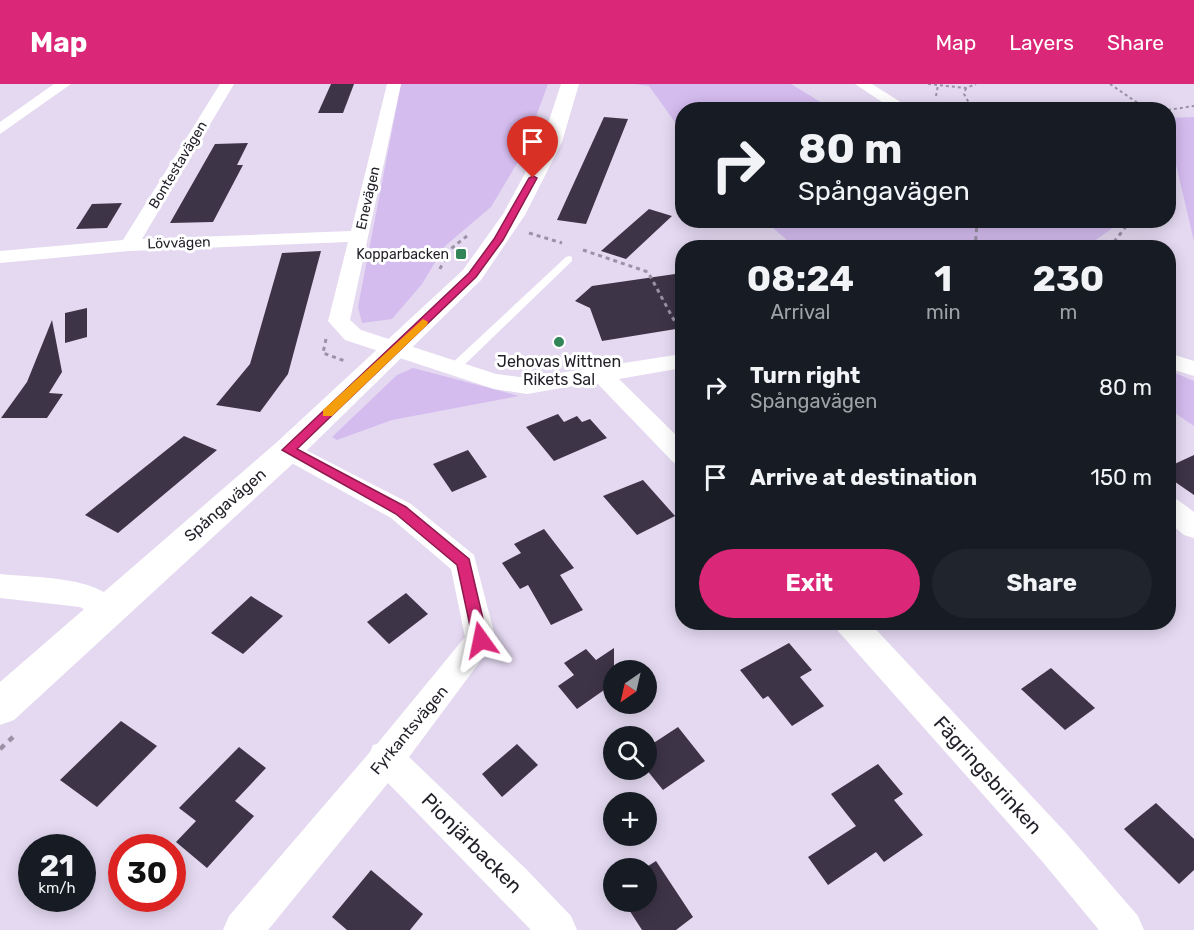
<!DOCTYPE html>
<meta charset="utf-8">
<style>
:root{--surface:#171b24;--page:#20242c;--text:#f1f3f6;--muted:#9ea1a6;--accent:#db2777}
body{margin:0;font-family:Rubik,sans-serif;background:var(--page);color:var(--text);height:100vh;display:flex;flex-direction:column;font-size:22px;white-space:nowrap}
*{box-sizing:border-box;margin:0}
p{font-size:20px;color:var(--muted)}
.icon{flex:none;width:33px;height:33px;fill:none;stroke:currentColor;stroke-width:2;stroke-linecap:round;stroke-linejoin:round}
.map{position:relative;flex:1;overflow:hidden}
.drawer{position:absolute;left:675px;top:156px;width:501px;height:390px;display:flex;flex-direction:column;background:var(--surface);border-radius:24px;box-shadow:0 3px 15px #0003}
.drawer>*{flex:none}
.banner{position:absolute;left:675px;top:18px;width:501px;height:126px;border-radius:24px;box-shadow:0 3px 15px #0003;background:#171b24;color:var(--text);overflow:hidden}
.needle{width:39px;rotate:214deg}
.tools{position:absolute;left:603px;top:576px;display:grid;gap:12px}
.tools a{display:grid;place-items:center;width:54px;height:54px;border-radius:50%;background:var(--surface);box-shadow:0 3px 15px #0003;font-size:30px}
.speed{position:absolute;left:18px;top:750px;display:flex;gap:12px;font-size:30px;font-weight:700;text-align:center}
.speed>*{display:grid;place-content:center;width:78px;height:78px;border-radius:50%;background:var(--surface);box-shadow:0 3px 15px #0003;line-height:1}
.speed small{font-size:15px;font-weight:400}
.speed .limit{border:9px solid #d22;background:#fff;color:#111}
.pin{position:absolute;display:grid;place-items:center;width:51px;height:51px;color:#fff;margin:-62px -26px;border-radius:50% 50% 50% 0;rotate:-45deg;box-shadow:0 0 6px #0007}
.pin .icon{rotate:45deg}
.me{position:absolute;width:66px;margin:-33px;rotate:348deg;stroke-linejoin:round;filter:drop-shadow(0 0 4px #0008)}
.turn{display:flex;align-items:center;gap:21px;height:126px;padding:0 24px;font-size:27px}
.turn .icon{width:78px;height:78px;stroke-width:2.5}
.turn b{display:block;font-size:42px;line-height:51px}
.eta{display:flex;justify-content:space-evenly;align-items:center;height:102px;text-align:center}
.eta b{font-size:36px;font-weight:700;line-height:42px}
.action{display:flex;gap:12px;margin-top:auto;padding:12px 24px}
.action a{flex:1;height:69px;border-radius:36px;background:var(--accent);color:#fff;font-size:24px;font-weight:700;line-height:69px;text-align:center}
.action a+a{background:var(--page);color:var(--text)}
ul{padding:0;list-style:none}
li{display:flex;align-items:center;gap:18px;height:90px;padding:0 24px}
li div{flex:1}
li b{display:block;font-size:22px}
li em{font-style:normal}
header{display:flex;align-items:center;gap:36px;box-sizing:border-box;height:84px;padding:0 30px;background:var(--accent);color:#fff}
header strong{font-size:28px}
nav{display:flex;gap:33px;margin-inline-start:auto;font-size:21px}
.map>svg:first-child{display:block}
.green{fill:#d4bcef}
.building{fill:#3d3447}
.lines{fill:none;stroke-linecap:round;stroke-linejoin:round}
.path-far2{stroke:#9a92a4;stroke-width:2;stroke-dasharray:3 3;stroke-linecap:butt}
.path-far1{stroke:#9a92a4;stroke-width:3;stroke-dasharray:4 4;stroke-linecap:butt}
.path{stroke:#9a92a4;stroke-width:4.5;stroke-dasharray:6 6;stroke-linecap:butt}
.service{fill:#fff;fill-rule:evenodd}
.minor{fill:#fff;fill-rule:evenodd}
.tertiary{fill:#fff;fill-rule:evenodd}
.route{fill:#db2777;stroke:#8e194d;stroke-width:1.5}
.slow{fill:#f59e0b}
.poi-dot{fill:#318558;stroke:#fff;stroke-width:2}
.labels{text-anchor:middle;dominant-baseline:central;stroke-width:6;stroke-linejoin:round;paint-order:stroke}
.far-street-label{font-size:14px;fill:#231f28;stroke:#fff}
.far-poi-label{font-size:14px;fill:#231f28;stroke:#fff;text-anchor:end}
.poi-label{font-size:16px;fill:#231f28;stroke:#fff}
.street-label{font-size:16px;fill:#231f28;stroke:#fff}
.near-street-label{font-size:20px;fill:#231f28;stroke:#fff}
</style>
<header>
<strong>Map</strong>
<nav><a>Map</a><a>Layers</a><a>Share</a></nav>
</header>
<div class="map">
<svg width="1194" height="846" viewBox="0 0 1194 846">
<rect width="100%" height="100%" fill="#e4d9f1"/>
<g class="green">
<path d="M401,0H548L522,71L491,123L445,162L422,200L392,235L362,239L358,223Z"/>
<path d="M634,0H791L832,25L682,26V48L649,2Z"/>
<path d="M1194,33V157L1169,51L1168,34Z"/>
<path d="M765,137H1120L1117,141L1084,164L795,163Z"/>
<path d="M413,284L519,312L392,336L337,356L332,353L397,291Z"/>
<path d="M1168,286L1194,297V342L1169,325Z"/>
</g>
<g class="building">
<path d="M331,0H354L343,29H318Z"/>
<path d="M604,33L628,35L586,140L557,136Z"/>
<path d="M248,59L237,81H243L213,138L170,139L215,60Z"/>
<path d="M122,119L107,144L76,145L92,120Z"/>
<path d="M649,125L672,132L626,175L601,167Z"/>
<path d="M321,167L288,290L260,328L216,321L250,280L282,169Z"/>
<path d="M682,189V244L602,257L590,224L575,217L592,202Z"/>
<path d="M87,224V253L65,259V229Z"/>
<path d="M52,236L62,288L49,309L63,310L47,334H1L27,298Z"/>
<path d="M558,330L564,338L577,332L582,338L590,335L607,354L554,377L526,343Z"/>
<path d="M184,352L217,366L118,449L85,431Z"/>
<path d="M468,366L487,393L452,408L433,380Z"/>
<path d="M1194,371V411L1168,393V383Z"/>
<path d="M643,396L675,432L637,451L603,412Z"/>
<path d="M544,445L574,484L560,491L583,526L551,541L528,501L520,505L502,479L521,469L514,460Z"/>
<path d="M406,509L428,530L389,560L367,538Z"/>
<path d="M251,512L283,532L243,570L211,549Z"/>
<path d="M789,559L812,586L800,593L824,622L792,642L768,612L763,615L740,586Z"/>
<path d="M614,564V599L577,625L558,602L574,591L564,579L586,565L596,576Z"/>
<path d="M1051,584L1095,624L1065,646L1021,605Z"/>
<path d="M121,637L157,662L97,723L60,696Z"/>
<path d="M678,643L705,677L663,706L646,685V664Z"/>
<path d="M517,660L538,681L502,713L482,690Z"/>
<path d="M239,663L266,684L235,717L254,732L207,784L176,758L196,737L179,724Z"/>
<path d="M878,680L903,710L894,716L923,751L884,778L876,768L828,801L808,773L856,742L831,710Z"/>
<path d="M1156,719L1194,755V786L1179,800L1124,745Z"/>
<path d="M656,777L693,833L676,846H642L624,818H646L645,784Z"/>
<path d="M371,786L423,830L410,846H347L332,833Z"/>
</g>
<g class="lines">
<g class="path-far2">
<path d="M928,0L966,4L976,0"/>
<path d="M1110,0L1148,26"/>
<path d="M966,4L964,10L973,26"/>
<path d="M936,12L938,1"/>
<path d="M1168,26L1194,22"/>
<path d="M977,141V136"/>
<path d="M1127,141L1131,136"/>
</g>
<g class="path-far1">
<path d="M529,149L562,159"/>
<path d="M975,164L977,140"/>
<path d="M1109,164L1128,140"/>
<path d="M583,166L648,188L682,251"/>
<path d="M440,185L448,167L467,152"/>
<path d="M326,255L323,269L345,277"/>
</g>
<path class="path" d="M0,665L13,653"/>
<path class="service" d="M569,172L572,173V177L457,288H449V282L566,173Z"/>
<g class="minor">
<path d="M54,0H71L0,50V38Z"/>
<path d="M220,0H234L142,155L351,147L387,0H401L350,236L361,246L496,290L527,294L682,270V284L619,295L682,357V381L673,378L596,298L527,310L494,305L345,256L328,237L348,158L129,167L0,179V167L123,156Z"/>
<path d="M855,0H872L913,26H894Z"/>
<path d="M1168,269L1194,277V292L1168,284Z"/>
<path d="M288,357L411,420L474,471L496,556L409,673L526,785L571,832L577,846H531L388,699L268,846H223L229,832L370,668L373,661L377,660L465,553L451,485L391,434L279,372L275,366L279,360Z"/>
<path d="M1168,413L1178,416L1194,428V454L1184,451L1168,438Z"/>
<path d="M0,490C34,494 105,491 122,526L118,535L107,539L80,523L0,514Z"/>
<path d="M834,538H869L1067,750L1138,832L1144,846H1099L1041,776L838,547Z"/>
</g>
<path class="tertiary" d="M561,0H579L562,58L525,131L481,196L299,374L14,636L0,641V598L277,358L463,186L503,130L542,58Z"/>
</g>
<path class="route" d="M533,92L537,94L503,156L476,193L297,365L406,423L469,475L488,556L486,560H475L473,556L457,481L396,430L282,366L469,189L494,155L529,94Z"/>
<path class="slow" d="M423,235L428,238L427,241L332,332H323V326Z"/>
<g class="poi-dot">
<rect x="455" y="164" width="12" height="12" rx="3"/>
<circle cx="559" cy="258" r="6"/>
</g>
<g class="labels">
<g class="far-street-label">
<text transform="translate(178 81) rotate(-59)">Bontestavägen</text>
<text transform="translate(368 114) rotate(-77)">Enevägen</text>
<text transform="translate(179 159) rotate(-2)">Lövvägen</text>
</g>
<g class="far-poi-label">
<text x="449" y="170">Kopparbacken</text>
</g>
<g class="poi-label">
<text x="559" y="277">Jehovas Wittnen<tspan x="559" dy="18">Rikets Sal</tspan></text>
</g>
<g class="street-label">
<text transform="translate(225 421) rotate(-41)">Spångavägen</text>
<text transform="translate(409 646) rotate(-50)">Fyrkantsvägen</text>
</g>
<g class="near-street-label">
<text transform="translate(988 691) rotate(48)">Fägringsbrinken</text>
<text transform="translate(472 759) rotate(45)">Pionjärbacken</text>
</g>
</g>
</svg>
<div class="tools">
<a><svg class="needle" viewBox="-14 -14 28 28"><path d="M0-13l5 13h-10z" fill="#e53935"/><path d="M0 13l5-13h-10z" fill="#9ea1a6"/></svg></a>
<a><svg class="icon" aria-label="search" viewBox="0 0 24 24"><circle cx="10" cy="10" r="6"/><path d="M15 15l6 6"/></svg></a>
<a>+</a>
<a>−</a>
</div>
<div class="speed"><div>21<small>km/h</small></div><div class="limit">30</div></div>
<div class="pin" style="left:533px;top:94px;background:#d93025"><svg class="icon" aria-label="arrive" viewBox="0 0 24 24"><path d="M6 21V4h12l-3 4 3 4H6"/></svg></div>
<svg class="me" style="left:481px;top:556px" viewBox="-20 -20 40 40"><path d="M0-17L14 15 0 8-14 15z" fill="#db2777" stroke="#fff" stroke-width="4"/></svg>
<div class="banner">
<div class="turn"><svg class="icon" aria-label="right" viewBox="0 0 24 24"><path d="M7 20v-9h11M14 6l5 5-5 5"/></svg><div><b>80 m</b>Spångavägen</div></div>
</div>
<section class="drawer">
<div class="eta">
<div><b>08:24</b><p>Arrival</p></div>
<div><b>1</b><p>min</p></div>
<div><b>230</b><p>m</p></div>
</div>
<ul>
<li><svg class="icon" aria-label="right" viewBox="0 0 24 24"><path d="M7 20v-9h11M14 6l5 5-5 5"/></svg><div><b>Turn right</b><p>Spångavägen</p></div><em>80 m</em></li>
<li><svg class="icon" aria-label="arrive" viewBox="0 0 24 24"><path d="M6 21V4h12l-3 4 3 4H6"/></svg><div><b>Arrive at destination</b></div><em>150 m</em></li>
</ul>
<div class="action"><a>Exit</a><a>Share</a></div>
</section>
</div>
